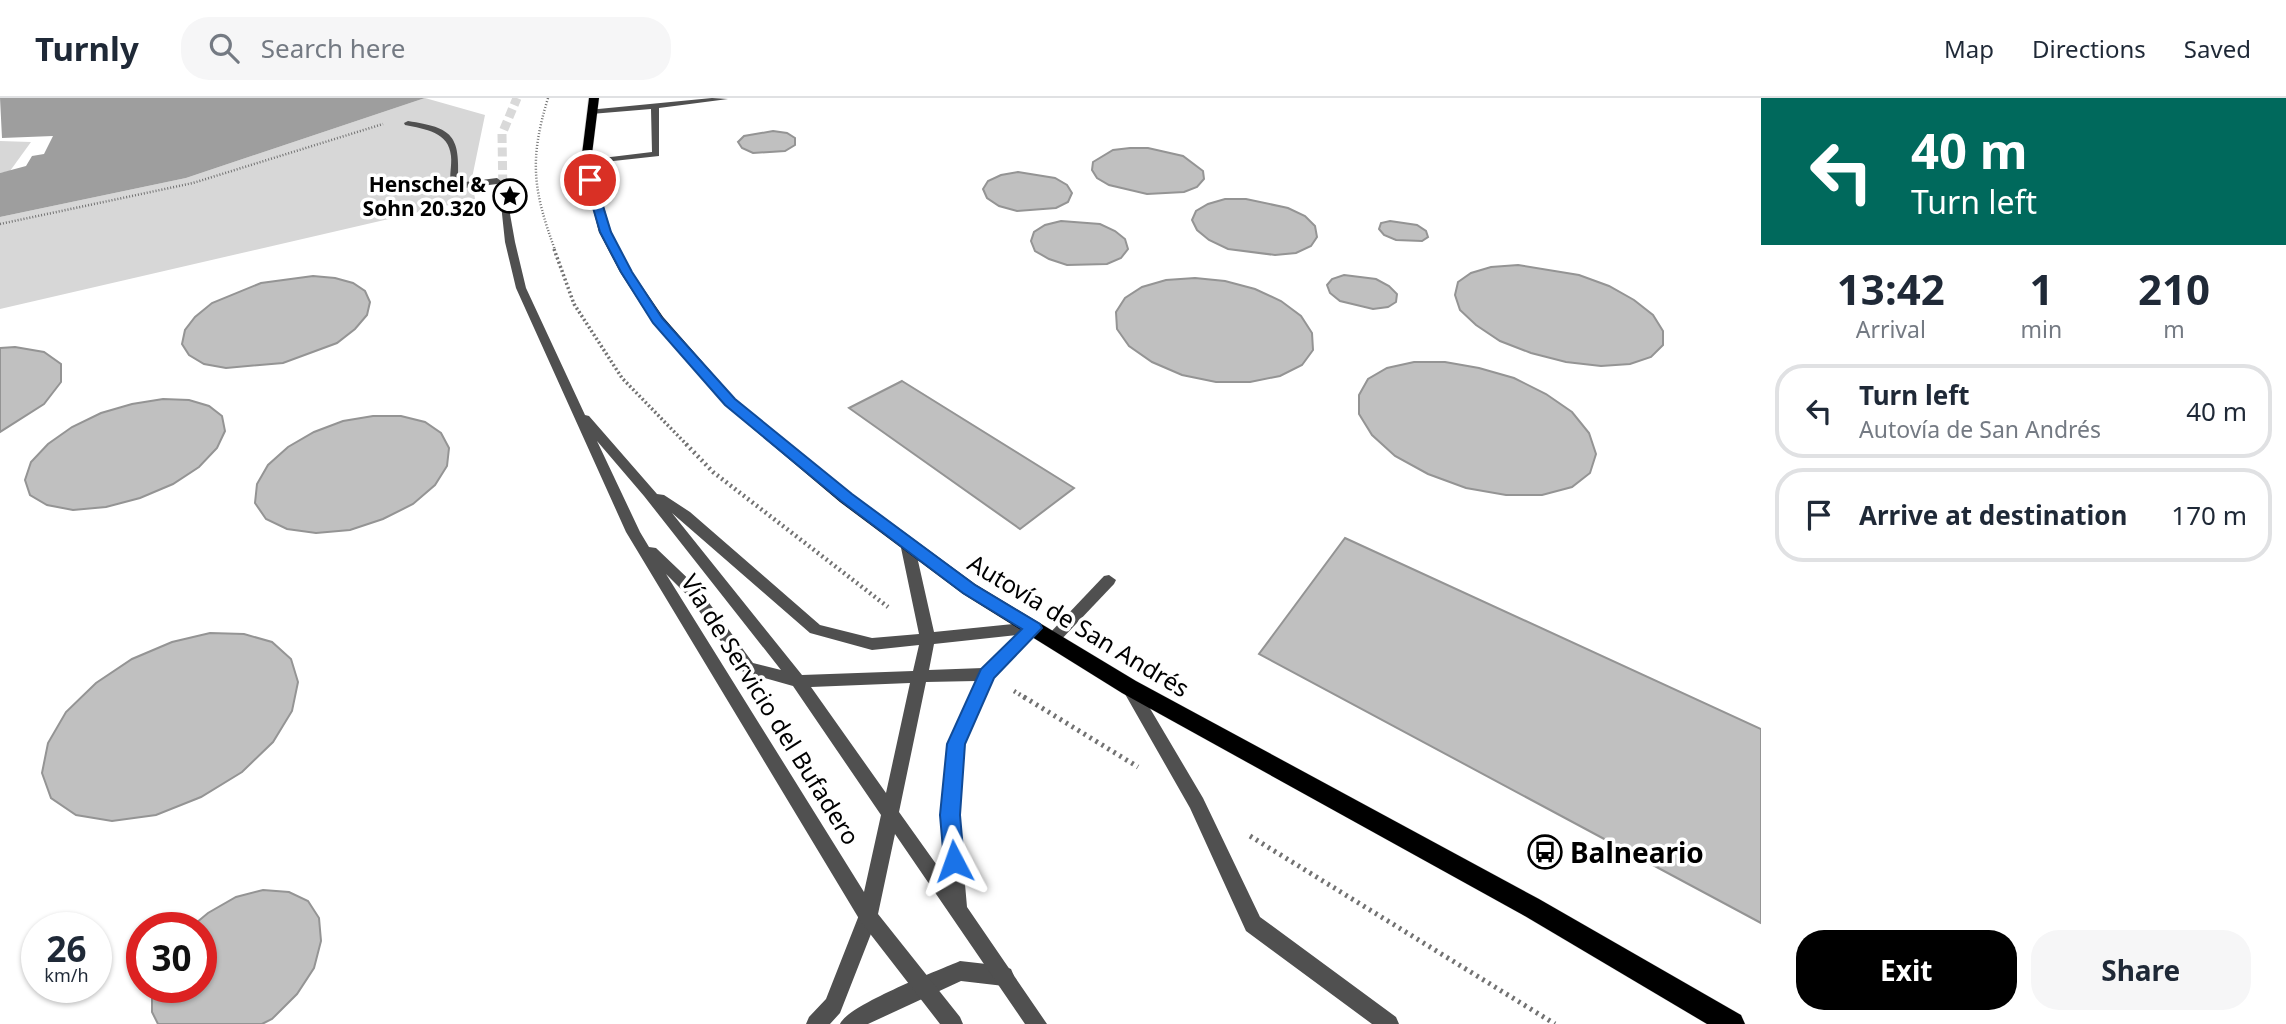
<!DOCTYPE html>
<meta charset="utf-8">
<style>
:root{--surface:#fff;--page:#f6f6f7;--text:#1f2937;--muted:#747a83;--line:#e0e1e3;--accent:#000}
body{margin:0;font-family:"Noto Sans",sans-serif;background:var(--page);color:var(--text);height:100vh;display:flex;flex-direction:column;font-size:26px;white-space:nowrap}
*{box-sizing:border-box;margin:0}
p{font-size:23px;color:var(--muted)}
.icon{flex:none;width:38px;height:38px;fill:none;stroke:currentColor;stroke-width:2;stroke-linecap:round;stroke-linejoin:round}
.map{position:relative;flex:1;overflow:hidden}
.sheet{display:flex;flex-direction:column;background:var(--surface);width:525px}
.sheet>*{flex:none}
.banner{background:#00695c;color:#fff;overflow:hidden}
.speed{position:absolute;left:21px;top:814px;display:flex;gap:14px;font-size:35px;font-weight:700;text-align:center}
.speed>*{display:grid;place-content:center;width:91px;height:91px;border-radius:50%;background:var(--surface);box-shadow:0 2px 5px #0004;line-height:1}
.speed small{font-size:18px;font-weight:400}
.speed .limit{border:10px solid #d22;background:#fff;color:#111}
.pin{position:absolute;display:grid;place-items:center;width:60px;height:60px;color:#fff;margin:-30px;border:4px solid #fff;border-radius:50%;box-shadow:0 2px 7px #0007}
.me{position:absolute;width:77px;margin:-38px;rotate:356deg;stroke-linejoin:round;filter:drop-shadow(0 0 5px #0008)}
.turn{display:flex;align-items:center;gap:24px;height:147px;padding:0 35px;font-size:32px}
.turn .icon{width:91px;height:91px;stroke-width:2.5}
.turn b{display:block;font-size:49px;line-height:60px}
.eta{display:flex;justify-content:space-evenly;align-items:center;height:119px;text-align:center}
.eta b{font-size:42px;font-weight:700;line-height:49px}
.cta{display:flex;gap:14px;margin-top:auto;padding:14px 35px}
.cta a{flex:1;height:80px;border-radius:28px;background:var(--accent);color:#fff;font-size:28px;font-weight:700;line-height:80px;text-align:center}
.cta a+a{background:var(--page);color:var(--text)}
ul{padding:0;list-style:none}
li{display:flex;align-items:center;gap:21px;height:94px;margin:0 14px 10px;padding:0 21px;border:4px solid var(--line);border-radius:28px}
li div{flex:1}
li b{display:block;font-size:26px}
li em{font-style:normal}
header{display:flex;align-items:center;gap:42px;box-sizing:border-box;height:98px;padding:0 35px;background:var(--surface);border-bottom:2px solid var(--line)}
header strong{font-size:33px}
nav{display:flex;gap:38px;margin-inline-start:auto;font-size:24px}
.search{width:490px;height:63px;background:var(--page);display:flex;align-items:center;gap:18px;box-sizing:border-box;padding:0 24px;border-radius:28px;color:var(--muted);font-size:26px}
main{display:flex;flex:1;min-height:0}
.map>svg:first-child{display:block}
.green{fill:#d7d7d7}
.water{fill:#9e9e9e}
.building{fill:#c0c0c0;stroke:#949494;stroke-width:2}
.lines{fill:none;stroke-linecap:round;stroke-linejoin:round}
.street-tunnel{stroke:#d9d9d9;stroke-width:9;stroke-dasharray:9 4.5;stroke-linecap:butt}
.primary-casing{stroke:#dbdbdb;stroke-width:1}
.path-far3{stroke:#727272;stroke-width:2.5;stroke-dasharray:1 2;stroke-linecap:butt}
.path-far2{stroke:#727272;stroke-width:3.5;stroke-dasharray:2 2.5;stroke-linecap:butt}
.path-far1{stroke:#727272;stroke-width:4.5;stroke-dasharray:2 3.5;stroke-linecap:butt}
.path{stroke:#727272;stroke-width:5;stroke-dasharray:2.5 4.5;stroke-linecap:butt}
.lane{fill:#505050;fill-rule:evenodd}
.street{fill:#505050;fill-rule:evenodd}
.primary{fill:#000;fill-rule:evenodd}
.route{fill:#1a73e8;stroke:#114b97;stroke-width:2}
.labels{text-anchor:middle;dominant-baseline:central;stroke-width:7;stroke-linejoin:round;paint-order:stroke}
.far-poi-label{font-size:21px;font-weight:bold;fill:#000;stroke:#fff;text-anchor:end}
.street-label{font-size:24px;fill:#000;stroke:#fff}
.near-poi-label{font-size:28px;font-weight:bold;fill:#000;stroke:#fff;text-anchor:start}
</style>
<header>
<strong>Turnly</strong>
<div class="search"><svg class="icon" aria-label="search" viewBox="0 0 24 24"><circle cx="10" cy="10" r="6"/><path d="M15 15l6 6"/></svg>Search here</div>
<nav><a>Map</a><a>Directions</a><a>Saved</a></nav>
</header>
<main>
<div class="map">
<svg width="1761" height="926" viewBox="0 0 1761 926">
<rect width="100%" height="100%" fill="#fff"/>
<g class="green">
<path d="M425,0L485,17L472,80L475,101L0,211V119L186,80Z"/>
<path d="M0,43L31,44L10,73L0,75Z"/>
</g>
<path class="water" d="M0,0H425L186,80L0,119V75L26,68L32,58L44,56L53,38L2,40Z"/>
<g class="building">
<path d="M773,33L787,35L795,40V47L785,53L753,55L742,50L738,44L744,38Z"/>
<path d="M1130,50H1148L1183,58L1203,73L1204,81L1197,89L1184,94L1147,96L1109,87L1097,80L1092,72L1093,64L1113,52Z"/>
<path d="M1018,74L1055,80L1067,87L1072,95L1068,104L1056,110L1017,113L999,108L987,100L983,91L988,83L1001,77Z"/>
<path d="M1225,101H1246L1288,110L1305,118L1315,128L1317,139L1311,148L1296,155L1275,157L1228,151L1209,142L1197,132L1192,122L1196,113L1208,106Z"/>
<path d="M1061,123L1100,126L1115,133L1125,141L1128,151L1121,160L1107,166L1067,167L1049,161L1035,153L1031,143L1034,134L1045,127Z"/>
<path d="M1390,123L1417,127L1426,133L1428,139L1422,143L1396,142L1384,137L1379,131L1381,125Z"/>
<path d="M1518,167L1579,177L1609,188L1634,202L1653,217L1663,233V247L1651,259L1630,266L1601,268L1566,264L1531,255L1500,243L1476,227L1460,212L1455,197L1458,184L1471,175L1491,169Z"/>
<path d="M1344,177L1376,181L1389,188L1397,196L1396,204L1388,209L1373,211L1340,203L1330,195L1327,187L1332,181Z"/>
<path d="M313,178L335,180L353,185L365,193L370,204L367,217L355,231L337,245L283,265L226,270L204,266L189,257L182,246L185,232L195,219L212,205L261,185Z"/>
<path d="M1195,180L1225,183L1255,191L1281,203L1301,218L1312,235L1313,252L1302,267L1280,278L1250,284H1216L1182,277L1152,264L1129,248L1117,231L1116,214L1125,200L1142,189L1166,182Z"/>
<path d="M15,249L44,254L61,266V284L44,306L0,334V250Z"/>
<path d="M1414,264H1445L1479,270L1514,280L1546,296L1572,314L1589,335L1596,356L1590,375L1572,389L1542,397H1506L1466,390L1428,376L1395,358L1372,337L1359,316V297L1368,281L1387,270Z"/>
<path d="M902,283L1074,390L1020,431L849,310Z"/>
<path d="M163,301L189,302L209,308L222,318L225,333L217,350L199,369L173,386L140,400L106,409L73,412L47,407L30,397L25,382L31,364L48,346L72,329L101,315L132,306Z"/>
<path d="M373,318H401L425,324L441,335L449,350L447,368L435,387L413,406L383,421L350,432L316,435L287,431L266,421L255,405L257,386L268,367L288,349L314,334L343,323Z"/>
<path d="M1345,440L1761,631V825L1259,556Z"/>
<path d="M210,535L244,536L272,544L291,561L298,584L292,613L273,644L242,674L201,699L156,717L112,723L76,717L51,700L42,675L48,645L66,614L96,585L132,561L172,544Z"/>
<path d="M263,792L289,794L308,803L319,820L321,843L314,870L297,896L272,921L262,926H158L152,914V889H201V830H190L208,815L236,799Z"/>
</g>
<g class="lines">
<path class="street-tunnel" d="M503,99L502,36L517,0"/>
<defs>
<path id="primary" d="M589,0H599L591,64L611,134L632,174L663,219L735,301L852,396L975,486L1136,583L1539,801L1741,917L1745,926H1707L1523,817L1122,595L963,496L840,404L725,307L653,225L620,174L599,134L581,64Z"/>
</defs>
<use href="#primary" class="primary-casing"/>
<g class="path-far3">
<path d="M548,0C529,62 533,92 555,152"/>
<path d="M0,126L193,85L383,26"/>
</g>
<path class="path-far2" d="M554,151L574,206L622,280L688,348"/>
<g class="path-far1">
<path d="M686,346L713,374L888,509"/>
<path d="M1014,593L1027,601"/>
</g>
<g class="path">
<path d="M1024,599L1138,669"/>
<path d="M1250,738L1555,926"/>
</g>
<g class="lane">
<path d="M712,0L728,1L659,10V58L586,66L582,64L586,62L652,54L651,11L591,16H588V12Z"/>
<path d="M1109,477L1116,482L1114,486L1057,546H1047L1044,542L1047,538L1104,478Z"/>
<path d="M1129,583L1135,585L1203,700L1260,819L1396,919L1399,926H1372L1246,833L1190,710L1121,589L1123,585Z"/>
<path d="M868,809L875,812L878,818L840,915L830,926H806L809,919L826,901L861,812Z"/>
<path d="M960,863L1004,868L1011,871L1014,878L1011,885L1004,888L961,883L868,926H840C848,907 937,873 960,863Z"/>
</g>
<g class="street">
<path d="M408,23C453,30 460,37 458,83L465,84L497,80L501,83L497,86L465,90L451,86C449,77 452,68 451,58C449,34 425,31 405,27L404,25Z"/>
<path d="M500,97L507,99L515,144L526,190L585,317L589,318L657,396L664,397L690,414L820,527L872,540L919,536L900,445L907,440L914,445L934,534L1034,524L1039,526L1041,530L1039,534L993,580L964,646L959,717L967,809L1047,926H1025L895,736L878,816L960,919L963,926H940L861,824L626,434L516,190L505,144ZM597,343L644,398L781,572L753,565L699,491L656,450L649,449L640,434ZM672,415L810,535L872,552L919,547L913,573L802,577ZM666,476L689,499L743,574L793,588L881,717L864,794ZM1017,537L983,570L929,572L934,546ZM976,583L948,646L941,717L946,780L899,714L926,584ZM910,585L886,695L811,589Z"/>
</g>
<use href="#primary" class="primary"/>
</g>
<path class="route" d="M590,79L595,82L611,134L632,174L662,220L735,301L852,396L975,487L1040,526L1042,530L994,580L965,646L960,717L964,763L961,770L954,773L947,770L944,763L940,717L947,646L981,571L1022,531L963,495L841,403L725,307L653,225L621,174L600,134L585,82Z"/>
<defs>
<symbol id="sight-ring" viewBox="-11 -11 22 22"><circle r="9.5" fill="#fff" stroke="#000" stroke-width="1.5"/><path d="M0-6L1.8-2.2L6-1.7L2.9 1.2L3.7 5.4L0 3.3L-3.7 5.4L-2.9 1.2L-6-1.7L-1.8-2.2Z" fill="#000"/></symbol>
<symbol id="bus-ring" viewBox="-11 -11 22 22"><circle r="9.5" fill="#fff" stroke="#000" stroke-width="1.5"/><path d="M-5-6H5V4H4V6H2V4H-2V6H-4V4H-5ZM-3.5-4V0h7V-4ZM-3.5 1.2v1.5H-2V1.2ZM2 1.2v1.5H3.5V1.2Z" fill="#000"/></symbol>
</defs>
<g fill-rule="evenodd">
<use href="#sight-ring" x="491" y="79" width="38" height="38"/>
<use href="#bus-ring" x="1526" y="735" width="38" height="38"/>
</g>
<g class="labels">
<g class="far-poi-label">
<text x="486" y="86">Henschel &amp;<tspan x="486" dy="24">Sohn 20.320</tspan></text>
</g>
<g class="street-label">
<text transform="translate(1079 527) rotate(31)">Autovía de San Andrés</text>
<text transform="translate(771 611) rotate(58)">Vía de Servicio del Bufadero</text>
</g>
<g class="near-poi-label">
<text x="1570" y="754">Balneario</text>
</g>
</g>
</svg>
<div class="speed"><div>26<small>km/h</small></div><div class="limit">30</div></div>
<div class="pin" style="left:590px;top:82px;background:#d93025"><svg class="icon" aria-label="arrive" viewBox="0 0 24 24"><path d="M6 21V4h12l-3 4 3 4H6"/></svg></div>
<svg class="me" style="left:954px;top:763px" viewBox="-20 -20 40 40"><path d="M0-17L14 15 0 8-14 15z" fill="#1a73e8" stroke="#fff" stroke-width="4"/></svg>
</div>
<section class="sheet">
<div class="banner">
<div class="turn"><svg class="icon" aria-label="left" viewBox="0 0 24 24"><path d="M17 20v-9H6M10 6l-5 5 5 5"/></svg><div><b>40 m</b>Turn left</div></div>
</div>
<div class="eta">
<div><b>13:42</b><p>Arrival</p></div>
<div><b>1</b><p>min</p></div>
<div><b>210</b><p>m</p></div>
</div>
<ul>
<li><svg class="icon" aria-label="left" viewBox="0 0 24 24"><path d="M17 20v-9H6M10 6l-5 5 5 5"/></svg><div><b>Turn left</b><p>Autovía de San Andrés</p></div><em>40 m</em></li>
<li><svg class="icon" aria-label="arrive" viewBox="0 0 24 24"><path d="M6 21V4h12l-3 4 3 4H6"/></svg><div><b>Arrive at destination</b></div><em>170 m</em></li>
</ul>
<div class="cta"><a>Exit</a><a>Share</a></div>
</section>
</main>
